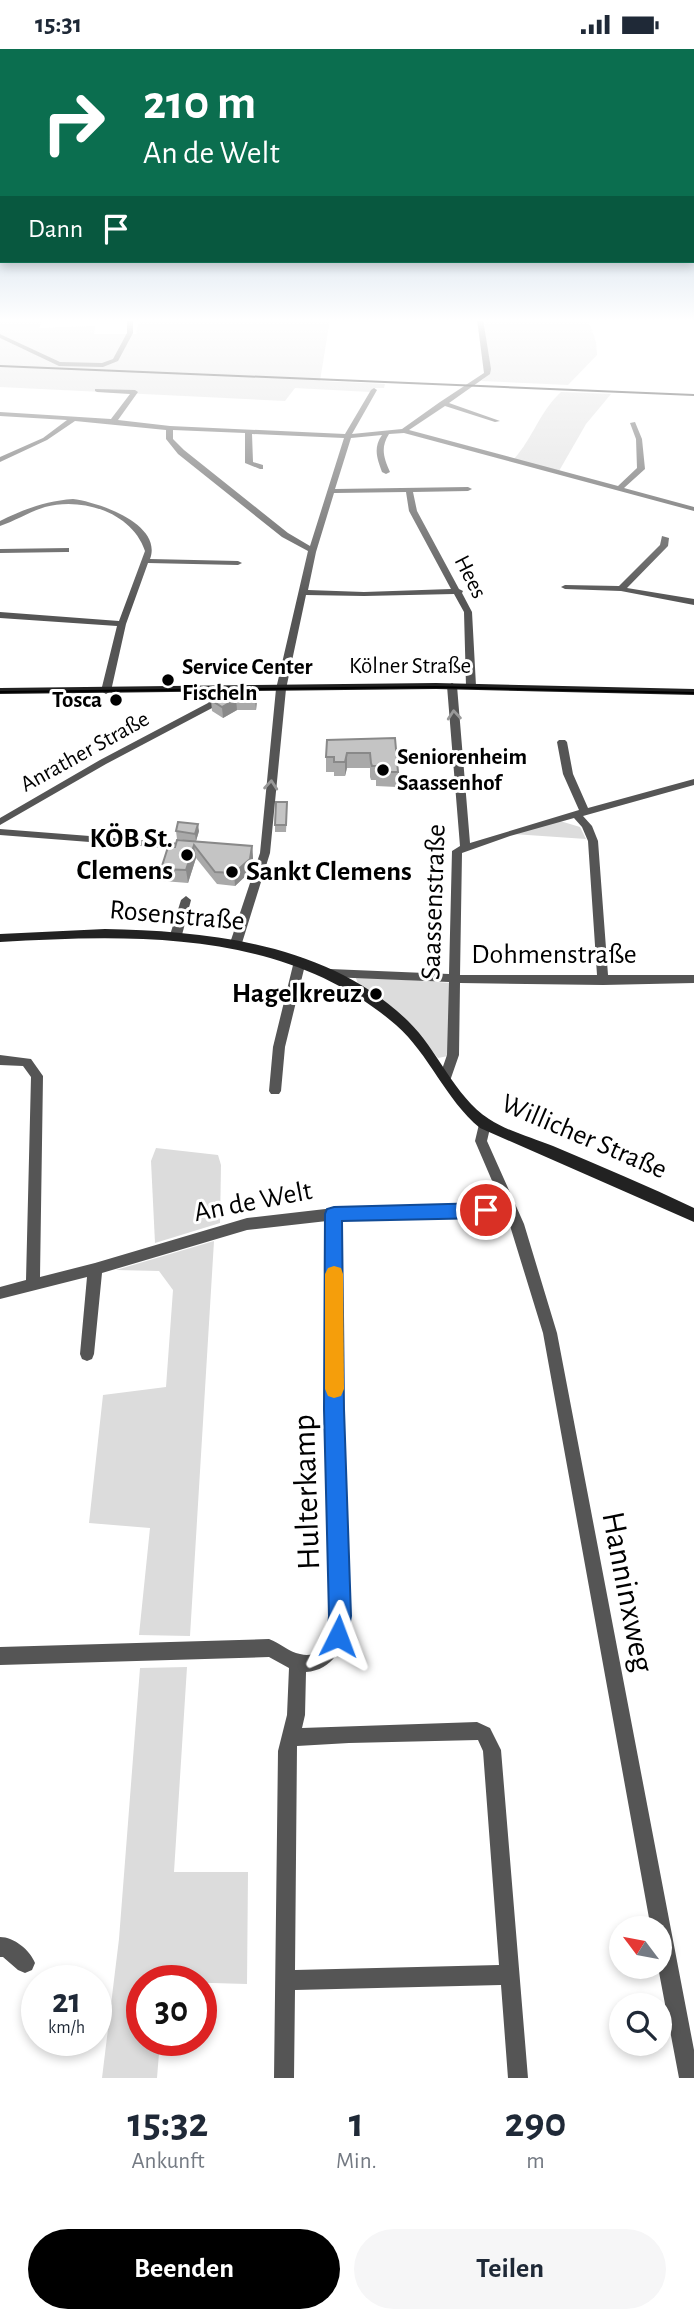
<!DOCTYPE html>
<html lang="de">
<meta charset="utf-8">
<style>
:root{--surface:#fff;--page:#f6f6f7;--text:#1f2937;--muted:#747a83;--accent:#000}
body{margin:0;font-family:"Alegreya Sans",sans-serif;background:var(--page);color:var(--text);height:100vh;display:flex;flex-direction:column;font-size:26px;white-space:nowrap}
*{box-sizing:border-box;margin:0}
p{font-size:23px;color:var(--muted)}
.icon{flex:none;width:38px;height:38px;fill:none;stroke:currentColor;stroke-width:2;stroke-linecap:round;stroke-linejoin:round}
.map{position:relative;height:2029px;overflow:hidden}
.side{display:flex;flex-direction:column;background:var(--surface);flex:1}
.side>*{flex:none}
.banner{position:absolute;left:0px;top:0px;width:695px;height:214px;box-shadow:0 4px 10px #0003;background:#0b6e4f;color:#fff;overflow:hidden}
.needle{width:46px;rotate:302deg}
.controls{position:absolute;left:609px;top:1867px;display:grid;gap:14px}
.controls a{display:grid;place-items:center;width:63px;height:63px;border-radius:50%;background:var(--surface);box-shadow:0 4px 10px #0003;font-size:35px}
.speed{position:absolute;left:21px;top:1916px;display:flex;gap:14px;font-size:35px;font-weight:700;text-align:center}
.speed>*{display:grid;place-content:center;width:91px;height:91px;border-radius:50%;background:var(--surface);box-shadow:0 4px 10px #0003;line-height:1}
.speed small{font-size:18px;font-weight:400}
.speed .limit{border:10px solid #d22;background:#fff;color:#111}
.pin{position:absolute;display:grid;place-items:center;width:60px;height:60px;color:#fff;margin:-30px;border:4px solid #fff;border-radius:50%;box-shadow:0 2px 7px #0007}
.me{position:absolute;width:77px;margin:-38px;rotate:3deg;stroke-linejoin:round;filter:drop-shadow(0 0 5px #0008)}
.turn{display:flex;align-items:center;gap:24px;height:147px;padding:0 28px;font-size:32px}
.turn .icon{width:91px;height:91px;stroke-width:2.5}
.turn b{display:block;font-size:49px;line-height:60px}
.then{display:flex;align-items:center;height:66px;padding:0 28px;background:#0003;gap:14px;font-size:26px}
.eta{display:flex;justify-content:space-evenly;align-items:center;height:119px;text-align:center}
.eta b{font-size:42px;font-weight:700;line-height:49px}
.cta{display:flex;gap:14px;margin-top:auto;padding:14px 28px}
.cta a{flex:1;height:80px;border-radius:42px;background:var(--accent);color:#fff;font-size:28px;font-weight:700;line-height:80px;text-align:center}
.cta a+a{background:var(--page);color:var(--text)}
.status{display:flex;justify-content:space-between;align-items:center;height:49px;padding:0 35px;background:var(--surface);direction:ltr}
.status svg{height:19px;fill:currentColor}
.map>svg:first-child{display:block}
.green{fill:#dcdcdc}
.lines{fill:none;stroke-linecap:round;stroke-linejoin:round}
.street{fill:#555;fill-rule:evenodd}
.secondary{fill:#222;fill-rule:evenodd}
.tram{stroke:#000;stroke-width:2}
.wall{fill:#a9a9a9}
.shaded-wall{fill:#898989}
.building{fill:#c4c4c4;stroke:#898989;stroke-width:2}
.oneway{stroke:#999}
.route{fill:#1a73e8;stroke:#114b97;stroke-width:2}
.slow{fill:#f59e0b}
.poi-dot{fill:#000;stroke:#fff;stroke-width:2.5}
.labels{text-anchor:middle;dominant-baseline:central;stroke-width:6;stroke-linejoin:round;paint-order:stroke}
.far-street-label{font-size:23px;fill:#000;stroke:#fff}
.far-poi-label{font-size:23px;font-weight:bold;fill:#000;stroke:#fff;text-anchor:start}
.poi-label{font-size:28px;font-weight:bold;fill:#000;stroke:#fff;text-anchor:end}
.street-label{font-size:28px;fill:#000;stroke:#fff}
.near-street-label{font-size:33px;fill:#000;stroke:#fff}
</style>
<div class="status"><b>15:31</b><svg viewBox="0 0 49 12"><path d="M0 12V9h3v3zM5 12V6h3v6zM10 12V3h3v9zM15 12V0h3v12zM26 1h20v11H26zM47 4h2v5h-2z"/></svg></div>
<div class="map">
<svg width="694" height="2029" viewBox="0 0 694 2029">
<rect width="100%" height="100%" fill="#fff"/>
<g class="green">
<path d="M0,270H43L39,279L95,277L94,285H136L139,270H330L320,332L385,335L384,339H375L370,343L295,339L285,352L0,338V289L23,300L25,297L0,285Z"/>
<path d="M484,270H588L596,293L597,306L568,336L481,332L488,326Z"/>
<path d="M561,343L611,345L586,375L559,422L514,410C533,389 540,362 561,343Z"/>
<path d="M560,772L580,778L586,790L513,785Z"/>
<path d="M360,928L452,934L448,1007L438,1009L418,985L358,935L356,929Z"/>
<path d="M156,1099L218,1106L221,1116L220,1174L155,1194L151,1112Z"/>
<path d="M214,1192L190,1587L139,1586L150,1479L89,1474L103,1346L166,1338L173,1241L159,1222L116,1221Z"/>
<path d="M187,1618L174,1823H248L247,1935L142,1932V1992H160L157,2029H102L119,1890L140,1619Z"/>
</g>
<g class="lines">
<g class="street">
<path d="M127,270H133V284L118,312L103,318L59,317L0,289V285L2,286L60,313L102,314L113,310L127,284Z"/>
<path d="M477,270H483L491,320L490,325L449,354L500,372L495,373L445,357L409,381L618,437L637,419L636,390L630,374L635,373L642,390L645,420L624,439L694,458V462L404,384L389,385C380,399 384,409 390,423L386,425L382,423C377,409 373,399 382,386L351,389L335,440L468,438L472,440L468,442L413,443L417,462L459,540L463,542L462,544L472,563L476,637L471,640L466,637L464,563L454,545L364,547L306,546L286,640L270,804L242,894L236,898L232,897L230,894L260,804L276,640L308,502L282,488L178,405L166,390V381L75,372L47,391L0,413V408L43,389L67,371L0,367V363L111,370L130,345L97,343L95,342V340L135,341L138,343L118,371L170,377L345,385L371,341L374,339L377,341L352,385L402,380L440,353L484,324ZM173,381L245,384V414L260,420H263V416L253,413L252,385L344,389L310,497L288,484L184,401L173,390ZM406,443L409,462L451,540L364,543L308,541L316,503L334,444Z"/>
<path d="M73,450C98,453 163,475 150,510L238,512L242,514L238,516L148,514L126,575L111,642L106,645L101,642L117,577L0,569V563L119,572L145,502C132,463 82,448 45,458C29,463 15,472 0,477V472C24,460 46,452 73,450Z"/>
<path d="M662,487L669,489L668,497L627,539L694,550V556L621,542L565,540L561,538L565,536L619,537L660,496Z"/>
<path d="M69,499V503H66L0,504V500Z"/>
<path d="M452,634L457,637L470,794L579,761L563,725L557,693L559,691H565L567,693L573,725L588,759L694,730V736L583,767L592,777L598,792L608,926H694V934L603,936L460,934L459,1006L451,1029L449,1032H441L439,1029L447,1006L449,933L330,928L324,924L330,920L449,925L452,802L460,797L447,637ZM574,769L582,778L588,792L597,926H460L462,804L510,787Z"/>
<path d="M219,638L224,641L223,649L214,658L106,715L0,776V769L100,711L208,654L214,648L216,639Z"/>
<path d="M0,780L192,795L197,798L192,801L0,786Z"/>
<path d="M186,847L191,851L182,886L176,890L170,886L181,851Z"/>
<path d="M300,908L306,912L285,998L281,1042L279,1045H271L269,1042L273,998L294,912Z"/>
<path d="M0,1006L31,1010L43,1027L40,1228L95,1214L247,1169L334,1159L502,1155L475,1092L480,1071H490L491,1075L487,1092L524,1175L557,1284L694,2001V2029H679L658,1918L660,1880H651L543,1284L507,1167L341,1171L342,1360L348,1575C343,1599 333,1621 306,1623L305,1666L302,1679L477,1673L490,1679L501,1701L528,2029H508L501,1936L295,1941L294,2029H274L278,1702L287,1666L289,1619L269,1608L0,1616V1598L269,1590C280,1594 289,1603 300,1605C323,1612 330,1584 332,1567L326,1360L327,1172L247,1181L102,1224L94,1305L92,1310L87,1312L82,1310L80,1305L87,1228L0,1250V1238L26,1231L31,1028L23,1017L0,1016ZM478,1691L483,1702L499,1916L295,1921L297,1697L349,1694Z"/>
<path d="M0,1888C14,1888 30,1901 35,1914L32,1921L25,1924L18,1921L3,1908H0Z"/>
</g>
<g class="secondary">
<path d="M436,634L694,640V646L436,640L0,645V639Z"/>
<path d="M105,880C210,882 329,895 408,972C438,1001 454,1047 489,1070C507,1082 533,1089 553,1097C600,1117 648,1137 694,1159V1173L480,1079C445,1050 430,1006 396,976C286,881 137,885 0,893V885Z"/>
</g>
<g class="tram">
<path d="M0,317L694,346"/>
<path d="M0,643L435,638L694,644"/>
</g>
</g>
<g class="wall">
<path d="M230,640L257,651L256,661H237L223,669L212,662L211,651Z"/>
<path d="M395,689L398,723L397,738L376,737V731H371L370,728V719H347L345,727H334V723H326V708Z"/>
<path d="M287,761L286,783H275V776Z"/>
<path d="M176,782H199L196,792L252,797L253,809L251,822L235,837L217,835L196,809L188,834L163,832L161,820L175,798L190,792L177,790Z"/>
</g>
<g class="shaded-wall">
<path d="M256,640L257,651L256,661L255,650Z"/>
<path d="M236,650L237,661L223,669L222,658Z"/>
<path d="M347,704V719L345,727V713Z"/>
<path d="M198,775L199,782L196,792L195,785Z"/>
<path d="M194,796L196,809L188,834L186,821Z"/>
<path d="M252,797L253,809L251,822L235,837L234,824Z"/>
</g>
<g class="building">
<path d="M230,640H256L255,650H236L222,658L211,651Z"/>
<path d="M395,689L398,723H376V717H372L371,714L370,704H347L345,713H334V708H326L327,691Z"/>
<path d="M276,753H287L286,776H275Z"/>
<path d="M178,773L198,775L195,785L176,782Z"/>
<path d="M177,791L252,797L250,810L234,824L215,823L194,796L186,821L161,820L168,798H175Z"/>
</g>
<defs><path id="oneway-chevron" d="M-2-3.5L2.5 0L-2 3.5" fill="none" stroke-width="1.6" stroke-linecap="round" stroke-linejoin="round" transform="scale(1.75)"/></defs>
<g class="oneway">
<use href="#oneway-chevron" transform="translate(454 666) rotate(-95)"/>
<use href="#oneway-chevron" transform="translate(271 736) rotate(-85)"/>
</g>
<linearGradient id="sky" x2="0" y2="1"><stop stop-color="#8cadcc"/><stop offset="0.49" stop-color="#fff"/><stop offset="1" stop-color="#fff" stop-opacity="0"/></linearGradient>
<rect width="694" height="554" fill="url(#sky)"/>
<path class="route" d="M486,1154L492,1156L495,1161L492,1167L486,1169L342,1172L344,1360L351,1567L346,1595L338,1598L330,1595L327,1587L329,1567L324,1360L325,1165L327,1160L334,1158Z"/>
<path class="slow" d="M334,1217L341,1219L343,1225L344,1340L341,1347L334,1349L328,1347L325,1340V1225L328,1219Z"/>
<g class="poi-dot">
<circle cx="168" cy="631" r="7"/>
<circle cx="116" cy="651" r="7"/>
<circle cx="383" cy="721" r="7"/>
<circle cx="187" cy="806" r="7"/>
<circle cx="232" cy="823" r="7"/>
<circle cx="376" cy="945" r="7"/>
</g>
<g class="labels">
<g class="far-street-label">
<text transform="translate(470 528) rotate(63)">Hees</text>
<text x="410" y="617">Kölner Straße</text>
<text transform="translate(85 703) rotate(-29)">Anrather Straße</text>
</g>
<g class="far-poi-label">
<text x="182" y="618">Service Center<tspan x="182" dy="26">Fischeln</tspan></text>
<text x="102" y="651" text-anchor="end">Tosca</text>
<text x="397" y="708">Seniorenheim<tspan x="397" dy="26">Saassenhof</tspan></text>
</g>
<g class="poi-label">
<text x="173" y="790">KÖB St.<tspan x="173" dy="32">Clemens</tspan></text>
<text x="246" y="823" text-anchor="start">Sankt Clemens</text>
<text x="362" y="945">Hagelkreuz</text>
</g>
<g class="street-label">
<text transform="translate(434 853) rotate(-88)">Saassenstraße</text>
<text transform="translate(177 867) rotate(5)">Rosenstraße</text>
<text x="554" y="906">Dohmenstraße</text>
<text transform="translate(584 1088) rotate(23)">Willicher Straße</text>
<text transform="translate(253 1153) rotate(-11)">An de Welt</text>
</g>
<g class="near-street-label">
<text transform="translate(307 1443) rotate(-92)">Hulterkamp</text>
<text transform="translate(627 1543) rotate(79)">Hanninxweg</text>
</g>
</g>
</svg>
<div class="controls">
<a><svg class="needle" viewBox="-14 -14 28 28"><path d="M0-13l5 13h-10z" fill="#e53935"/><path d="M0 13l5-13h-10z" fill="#747a83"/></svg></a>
<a><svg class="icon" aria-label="search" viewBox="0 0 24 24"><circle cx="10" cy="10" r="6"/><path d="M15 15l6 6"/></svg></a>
</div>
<div class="speed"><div>21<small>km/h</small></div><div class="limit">30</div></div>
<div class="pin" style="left:486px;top:1161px;background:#d93025"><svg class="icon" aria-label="arrive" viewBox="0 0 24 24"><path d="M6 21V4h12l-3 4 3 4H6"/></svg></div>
<svg class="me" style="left:338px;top:1587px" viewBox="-20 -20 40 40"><path d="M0-17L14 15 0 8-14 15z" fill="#1a73e8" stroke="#fff" stroke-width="4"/></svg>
<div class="banner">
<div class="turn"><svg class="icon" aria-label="right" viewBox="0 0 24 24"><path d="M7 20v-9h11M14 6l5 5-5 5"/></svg><div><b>210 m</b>An de Welt</div></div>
<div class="then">Dann<svg class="icon" aria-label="arrive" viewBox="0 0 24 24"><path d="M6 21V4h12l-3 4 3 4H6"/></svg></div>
</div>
</div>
<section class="side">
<div class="eta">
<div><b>15:32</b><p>Ankunft</p></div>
<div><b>1</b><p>Min.</p></div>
<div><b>290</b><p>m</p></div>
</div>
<div class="cta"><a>Beenden</a><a>Teilen</a></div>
</section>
